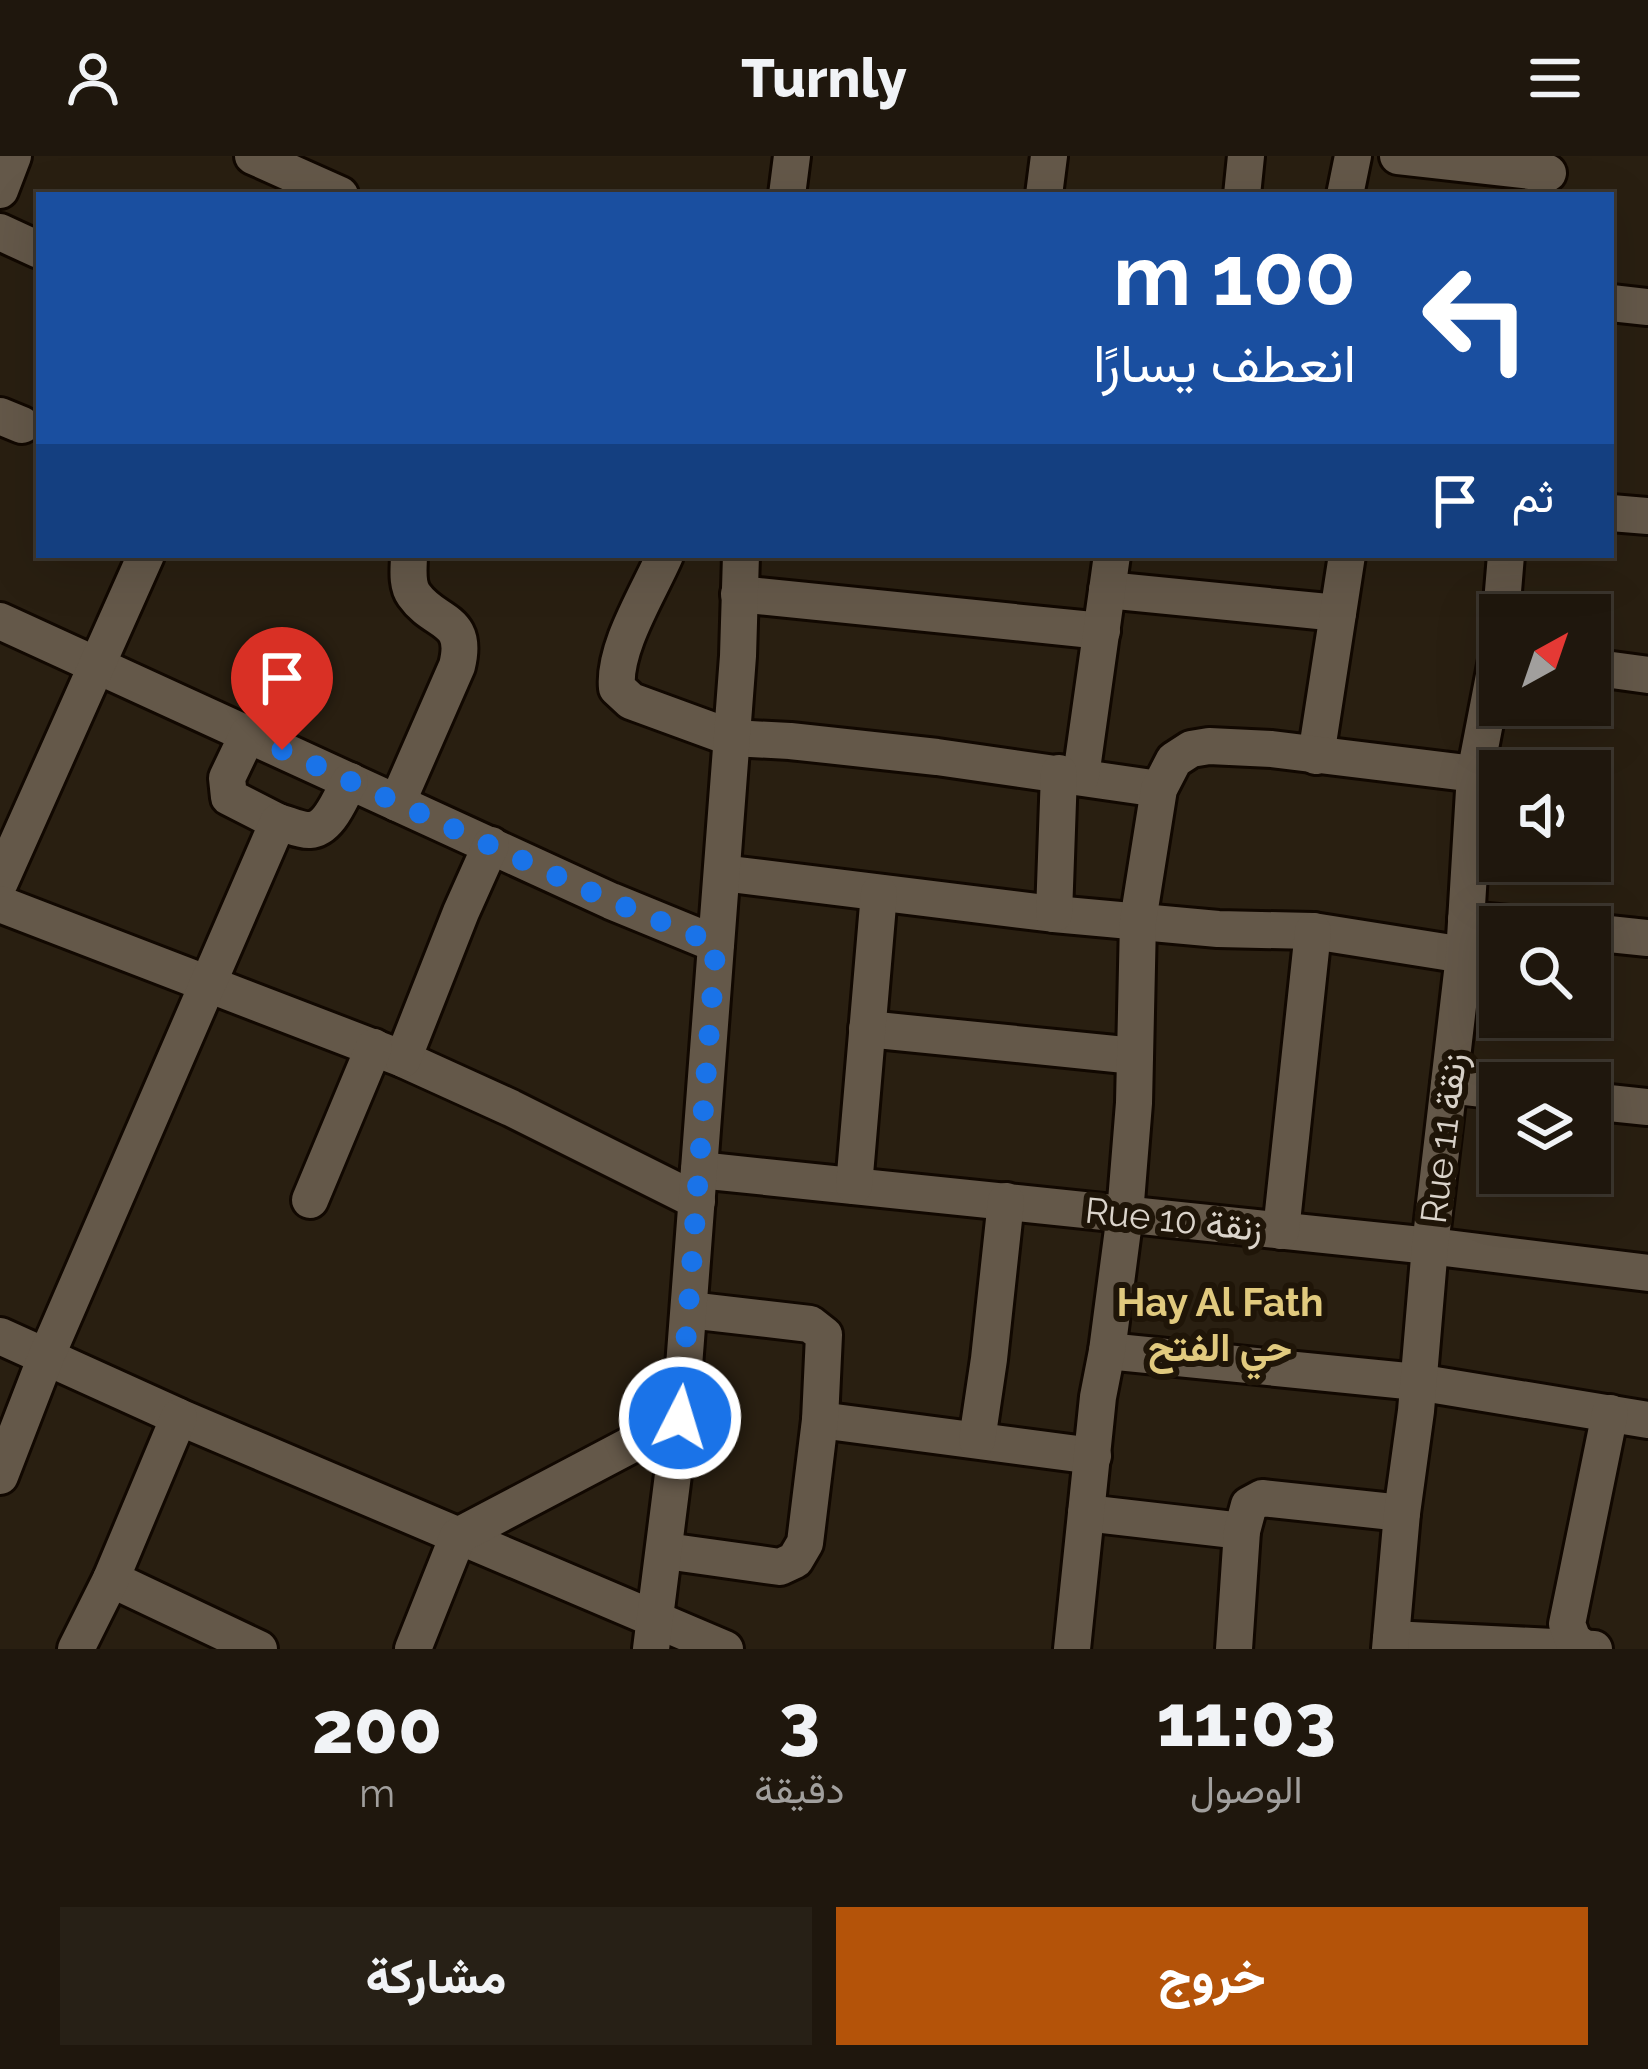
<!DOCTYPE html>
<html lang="ar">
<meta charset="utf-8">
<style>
:root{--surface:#1f170d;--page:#272016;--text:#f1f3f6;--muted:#a19f9d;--line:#3c362e;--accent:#b45309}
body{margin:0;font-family:Raleway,Vazirmatn,sans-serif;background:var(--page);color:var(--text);direction:rtl;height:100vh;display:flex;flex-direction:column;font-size:45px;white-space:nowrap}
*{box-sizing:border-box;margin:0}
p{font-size:39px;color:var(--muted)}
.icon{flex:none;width:66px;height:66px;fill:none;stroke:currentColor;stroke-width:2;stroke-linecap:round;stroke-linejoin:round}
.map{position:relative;height:1493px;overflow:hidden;direction:ltr}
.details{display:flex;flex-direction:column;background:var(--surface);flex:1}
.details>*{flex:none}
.banner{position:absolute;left:36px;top:36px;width:1578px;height:366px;border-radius:0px;box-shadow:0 12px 48px #0002,0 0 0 3px var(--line);direction:rtl;background:#1a4fa0;color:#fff;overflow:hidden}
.needle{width:78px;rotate:40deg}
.controls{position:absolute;left:1479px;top:438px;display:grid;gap:24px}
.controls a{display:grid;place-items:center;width:132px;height:132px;border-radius:0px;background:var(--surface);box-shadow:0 12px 48px #0002,0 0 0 3px var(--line);font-size:60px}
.pin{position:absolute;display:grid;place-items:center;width:102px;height:102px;color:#fff;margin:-123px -51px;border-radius:50% 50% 50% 0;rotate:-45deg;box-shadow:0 0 12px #0007}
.pin .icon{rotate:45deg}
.me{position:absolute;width:132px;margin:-66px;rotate:5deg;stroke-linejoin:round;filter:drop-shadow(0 0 9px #0008)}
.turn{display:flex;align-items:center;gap:42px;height:252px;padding:0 60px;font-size:54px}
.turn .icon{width:156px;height:156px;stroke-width:2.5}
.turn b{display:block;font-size:84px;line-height:102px}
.then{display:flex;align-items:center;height:114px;padding:0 60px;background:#0003;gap:24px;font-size:45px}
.eta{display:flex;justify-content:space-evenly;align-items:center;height:204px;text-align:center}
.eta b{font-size:72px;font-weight:800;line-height:84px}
.button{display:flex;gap:24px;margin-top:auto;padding:24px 60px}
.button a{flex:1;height:138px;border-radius:0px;background:var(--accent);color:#fff;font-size:48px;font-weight:800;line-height:138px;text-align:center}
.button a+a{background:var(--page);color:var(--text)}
header{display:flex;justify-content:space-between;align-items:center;height:156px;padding:0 60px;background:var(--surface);font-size:54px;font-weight:800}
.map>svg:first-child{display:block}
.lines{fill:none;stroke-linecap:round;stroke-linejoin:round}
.minor-casing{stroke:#110801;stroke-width:42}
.minor{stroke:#645849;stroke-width:36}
.route{stroke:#1a73e8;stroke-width:21;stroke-dasharray:0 37.8}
.labels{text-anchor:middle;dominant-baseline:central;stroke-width:12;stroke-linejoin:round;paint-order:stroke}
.street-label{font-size:36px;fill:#dbd4cb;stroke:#1f1508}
.neighbourhood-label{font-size:39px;font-weight:bold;fill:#e1ca7e;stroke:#1f1508}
</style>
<header><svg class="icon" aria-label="menu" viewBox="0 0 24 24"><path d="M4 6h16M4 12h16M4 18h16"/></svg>Turnly<svg class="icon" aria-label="person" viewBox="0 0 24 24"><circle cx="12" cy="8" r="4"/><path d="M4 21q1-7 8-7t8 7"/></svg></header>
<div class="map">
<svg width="1648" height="1493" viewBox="0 0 1648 1493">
<rect width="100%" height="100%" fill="#291f11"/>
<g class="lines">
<defs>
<g id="minor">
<path d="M253,0L340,39"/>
<path d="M1398,0L1548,17"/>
<path d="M0,34L13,0"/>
<path d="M787,39L792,0"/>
<path d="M1044,39L1049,0"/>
<path d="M1242,39L1246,0"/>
<path d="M1345,39L1353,0"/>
<path d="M0,76L39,94"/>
<path d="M1611,147L1648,151"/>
<path d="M0,260L22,269"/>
<path d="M1611,357L1648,360"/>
<path d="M665,399C649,436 613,492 617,532L631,545L732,582L790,585L937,601L1159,633"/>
<path d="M1107,434L1338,457"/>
<path d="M739,438L1102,475"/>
<path d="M1501,459L1506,399"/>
<path d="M0,465L611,745L716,788"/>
<path d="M1590,511L1648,519"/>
<path d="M248,578L227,622L229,641L278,666"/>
<path d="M1316,600L1347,399"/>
<path d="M1081,620L1112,399"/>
<path d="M397,647L457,510C469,461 435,469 414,439C406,428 409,411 409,399"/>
<path d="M722,717L1054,758L1218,773L1313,775L1464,799"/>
<path d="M0,726L146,399"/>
<path d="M0,748L403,903L511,952L697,1045"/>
<path d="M1054,758L1059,617"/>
<path d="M1466,764L1541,771"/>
<path d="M1590,776L1648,782"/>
<path d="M867,873L1135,900"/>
<path d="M403,903L461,756L491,689"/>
<path d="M1449,929L1500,935"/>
<path d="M1590,945L1648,951"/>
<path d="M699,1014L1430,1090L1648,1117"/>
<path d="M854,1030L879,737"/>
<path d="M310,1044L374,891"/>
<path d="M1281,1075L1313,775"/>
<path d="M0,1180L179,1261L725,1493"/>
<path d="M1107,1195L1417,1226L1648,1264"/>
<path d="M820,1264L1093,1300"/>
<path d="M977,1284L989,1203L1006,1045"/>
<path d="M0,1320L46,1201L278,666C287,668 301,675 310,674C330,673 341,640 350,625"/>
<path d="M1086,1357L1242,1375"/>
<path d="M666,1395L780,1411L795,1404L805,1387L820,1264L824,1179L810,1168L689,1154"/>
<path d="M111,1423L259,1493"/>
<path d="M1391,1483L1594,1493"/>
<path d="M1582,1491L1573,1484L1567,1468L1610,1257"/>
<path d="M76,1493L111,1423L179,1261"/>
<path d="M413,1493L458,1380L680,1263"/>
<path d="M651,1493L680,1263L738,500L741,399"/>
<path d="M1072,1493L1098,1241L1107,1195L1125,1058L1134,947L1138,765L1159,633L1174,604L1191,593L1209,590L1272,593L1475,618"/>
<path d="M1234,1493L1242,1375L1249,1349L1262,1342L1402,1357"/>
<path d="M1390,1493L1402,1357L1416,1255L1430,1090L1464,799L1475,618L1498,499L1500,472"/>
</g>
</defs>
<use href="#minor" class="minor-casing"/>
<use href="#minor" class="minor"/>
</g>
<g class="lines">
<path class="route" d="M282,594L611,745L716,788L680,1262"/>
</g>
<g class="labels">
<g class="street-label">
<text transform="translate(1443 982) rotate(-83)">Rue 11 زنقة</text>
<text transform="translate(1174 1063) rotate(6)">Rue 10 زنقة</text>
</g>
<g class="neighbourhood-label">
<text x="1220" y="1146">Hay Al Fath<tspan x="1220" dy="45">حي الفتح</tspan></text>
</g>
</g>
</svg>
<div class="controls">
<a><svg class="needle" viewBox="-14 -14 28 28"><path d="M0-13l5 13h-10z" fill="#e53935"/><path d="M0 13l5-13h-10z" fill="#a19f9d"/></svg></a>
<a><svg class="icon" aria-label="sound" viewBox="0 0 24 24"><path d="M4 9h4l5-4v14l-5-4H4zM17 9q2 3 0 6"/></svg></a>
<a><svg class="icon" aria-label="search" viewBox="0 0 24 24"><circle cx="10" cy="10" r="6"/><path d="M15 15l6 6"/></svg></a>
<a><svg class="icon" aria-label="layers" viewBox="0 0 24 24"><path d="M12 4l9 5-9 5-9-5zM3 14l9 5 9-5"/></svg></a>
</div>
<div class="pin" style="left:282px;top:594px;background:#d93025"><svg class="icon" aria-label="arrive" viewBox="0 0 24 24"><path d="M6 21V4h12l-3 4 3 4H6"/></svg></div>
<svg class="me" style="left:680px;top:1262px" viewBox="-20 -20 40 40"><circle r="17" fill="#1a73e8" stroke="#fff" stroke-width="3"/><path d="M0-11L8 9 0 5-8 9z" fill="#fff"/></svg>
<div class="banner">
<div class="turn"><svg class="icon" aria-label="left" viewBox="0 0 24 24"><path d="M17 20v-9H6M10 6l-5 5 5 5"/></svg><div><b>100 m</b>انعطف يسارًا</div></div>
<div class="then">ثم<svg class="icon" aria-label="arrive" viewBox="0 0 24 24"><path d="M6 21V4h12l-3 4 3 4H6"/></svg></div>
</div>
</div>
<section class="details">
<div class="eta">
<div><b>11:03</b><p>الوصول</p></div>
<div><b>3</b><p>دقيقة</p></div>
<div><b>200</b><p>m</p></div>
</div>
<div class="button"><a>خروج</a><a>مشاركة</a></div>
</section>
